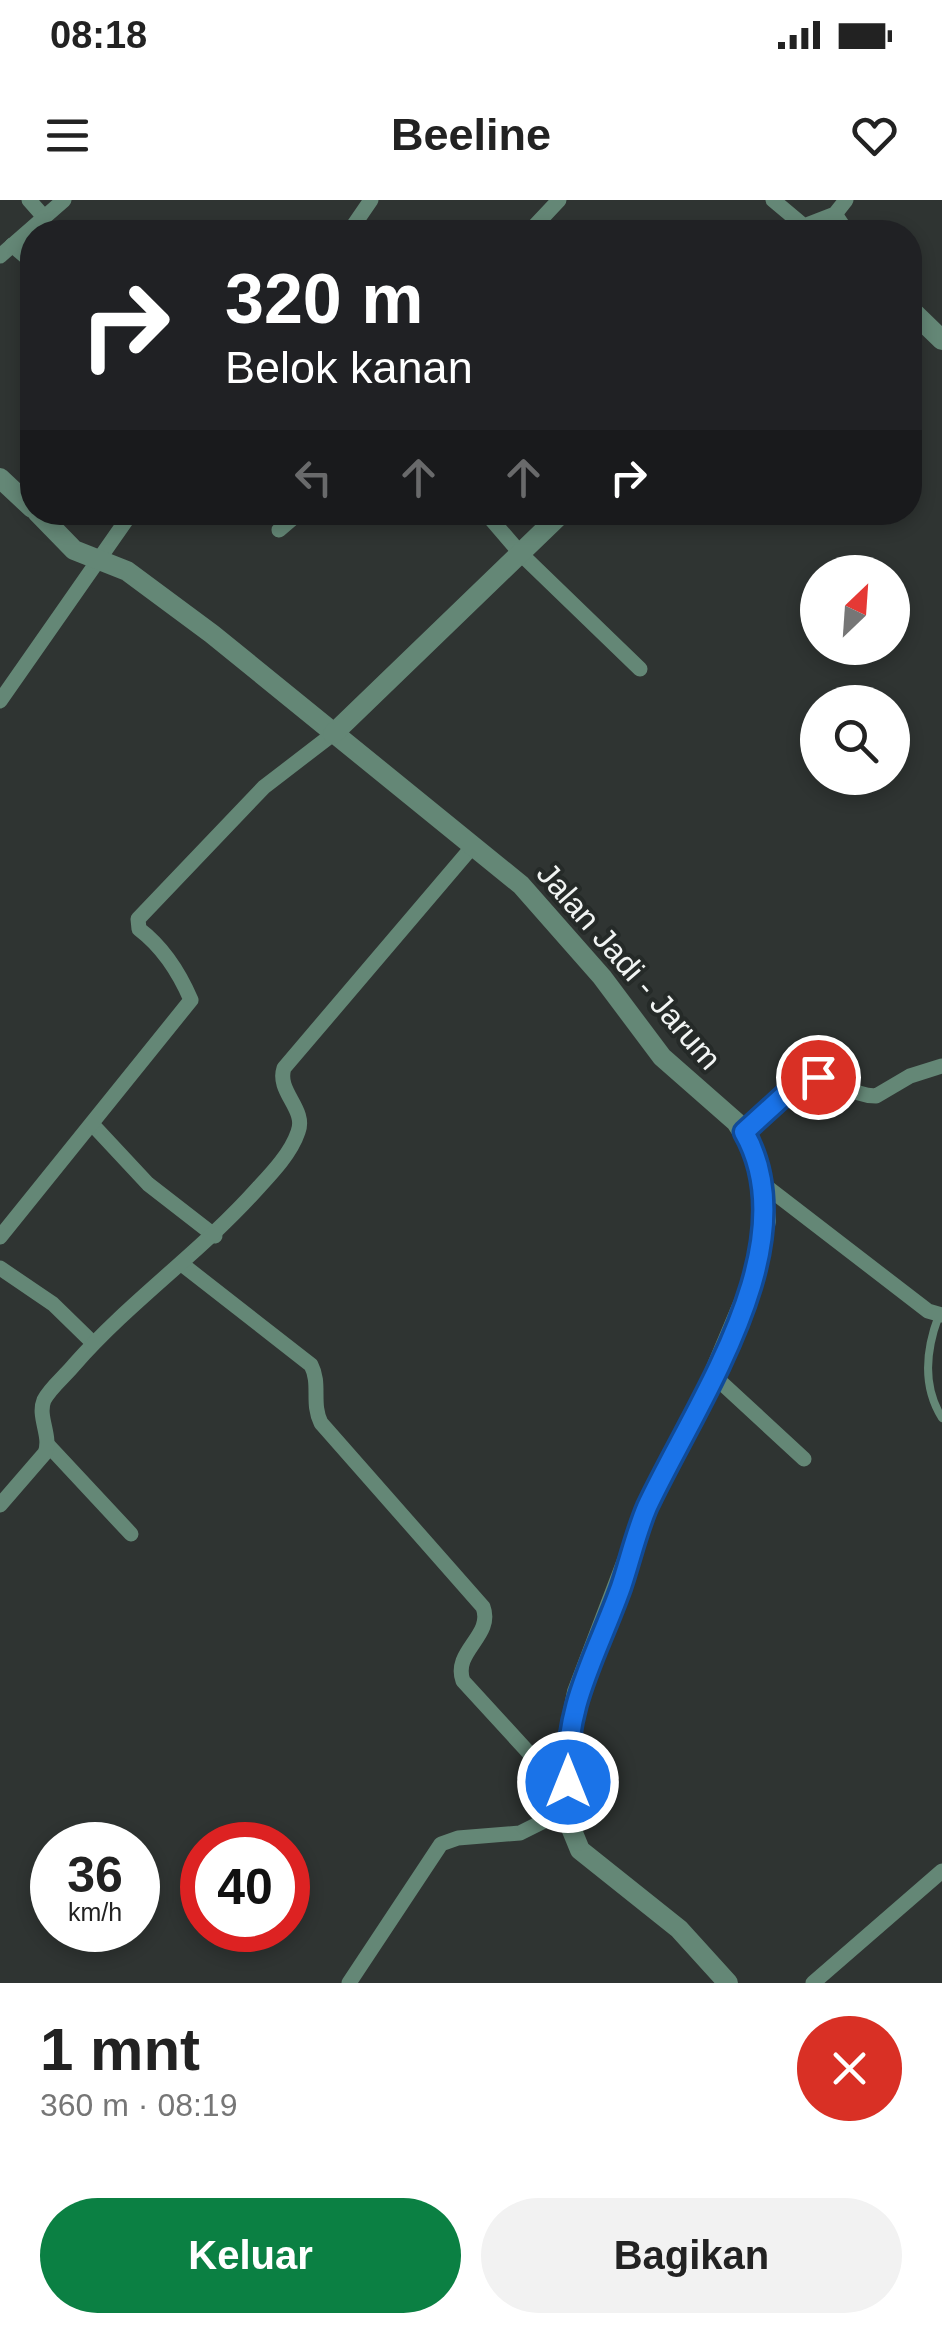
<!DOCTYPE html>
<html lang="id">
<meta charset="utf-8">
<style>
:root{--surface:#fff;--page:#f2f2f2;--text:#222;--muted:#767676;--accent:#0b8043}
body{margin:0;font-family:Helvetica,sans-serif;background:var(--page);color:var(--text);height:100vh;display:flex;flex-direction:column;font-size:38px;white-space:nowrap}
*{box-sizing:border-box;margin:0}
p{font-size:32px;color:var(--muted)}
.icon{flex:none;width:55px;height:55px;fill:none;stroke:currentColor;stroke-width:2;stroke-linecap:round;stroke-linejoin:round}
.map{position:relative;height:1783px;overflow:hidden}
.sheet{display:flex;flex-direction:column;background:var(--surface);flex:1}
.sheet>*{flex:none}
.guide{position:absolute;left:20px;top:20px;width:902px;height:305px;border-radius:40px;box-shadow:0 5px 15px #0003;background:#202124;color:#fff;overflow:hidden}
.needle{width:65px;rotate:25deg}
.controls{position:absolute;left:800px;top:355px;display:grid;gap:20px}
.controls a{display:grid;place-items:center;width:110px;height:110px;border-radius:50%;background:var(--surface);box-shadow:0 5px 15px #0003;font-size:50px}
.speed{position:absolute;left:30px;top:1622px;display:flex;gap:20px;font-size:50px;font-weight:700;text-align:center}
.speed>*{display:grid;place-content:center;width:130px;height:130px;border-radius:50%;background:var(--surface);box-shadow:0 5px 15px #0003;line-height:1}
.speed small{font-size:25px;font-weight:400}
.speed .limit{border:15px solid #d22;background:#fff;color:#111}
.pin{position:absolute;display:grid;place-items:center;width:85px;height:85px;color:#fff;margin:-42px;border:5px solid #fff;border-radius:50%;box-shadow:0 2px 10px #0007}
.me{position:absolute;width:110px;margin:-55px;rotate:0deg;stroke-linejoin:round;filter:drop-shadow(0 0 8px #0008)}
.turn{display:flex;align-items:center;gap:35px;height:210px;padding:0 40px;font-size:45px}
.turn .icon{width:130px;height:130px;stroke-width:2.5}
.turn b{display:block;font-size:70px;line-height:85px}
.lanes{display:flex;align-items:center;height:95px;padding:0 40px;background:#0003;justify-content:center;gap:50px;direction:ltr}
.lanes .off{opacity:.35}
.round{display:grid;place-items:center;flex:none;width:105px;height:105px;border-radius:52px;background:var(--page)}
.head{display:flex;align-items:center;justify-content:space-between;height:170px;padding:0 40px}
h1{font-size:60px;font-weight:700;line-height:75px}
.cta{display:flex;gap:20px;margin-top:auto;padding:20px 40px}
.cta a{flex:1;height:115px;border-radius:60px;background:var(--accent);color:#fff;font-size:40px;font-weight:700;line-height:115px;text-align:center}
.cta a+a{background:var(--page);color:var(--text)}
.status{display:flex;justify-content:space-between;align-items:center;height:70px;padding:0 50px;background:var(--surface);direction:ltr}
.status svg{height:28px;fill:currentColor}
header{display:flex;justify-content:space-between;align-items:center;height:130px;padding:0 40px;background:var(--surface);font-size:45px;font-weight:700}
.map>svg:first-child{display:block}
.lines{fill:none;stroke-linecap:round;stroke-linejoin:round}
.service{stroke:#648776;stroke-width:8}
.minor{stroke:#648776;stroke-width:15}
.tertiary{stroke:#648776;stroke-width:20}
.route-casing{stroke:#114b97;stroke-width:25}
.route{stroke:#1a73e8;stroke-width:18}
.labels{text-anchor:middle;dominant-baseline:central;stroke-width:8;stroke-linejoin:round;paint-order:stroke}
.street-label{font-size:32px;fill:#f1f4f3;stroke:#252a28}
</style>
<div class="status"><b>08:18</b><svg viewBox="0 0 49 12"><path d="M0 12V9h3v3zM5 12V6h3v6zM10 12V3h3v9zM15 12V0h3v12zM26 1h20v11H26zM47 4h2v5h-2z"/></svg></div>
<header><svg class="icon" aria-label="menu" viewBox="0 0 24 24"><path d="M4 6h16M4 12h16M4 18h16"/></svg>Beeline<svg class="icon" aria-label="heart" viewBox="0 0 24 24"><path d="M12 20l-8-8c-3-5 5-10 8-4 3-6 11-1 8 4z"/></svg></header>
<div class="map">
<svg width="942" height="1783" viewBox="0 0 942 1783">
<rect width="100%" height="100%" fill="#2f3432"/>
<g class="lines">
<path class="service" d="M939,1115C926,1149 922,1186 942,1218"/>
<g class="minor">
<path d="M29,0L44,17"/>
<path d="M773,0L804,26L835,14L846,0"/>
<path d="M835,14L847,32"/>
<path d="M349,32L371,0"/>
<path d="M529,32L559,0"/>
<path d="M12,45L32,62"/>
<path d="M0,56L64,0"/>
<path d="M485,312L521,354L640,469"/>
<path d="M279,330L300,312"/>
<path d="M0,501L132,312"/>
<path d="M92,924L148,984L215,1036"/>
<path d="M744,932C764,913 799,867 831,880C847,887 858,896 876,896L910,876L942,866"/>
<path d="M763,984L928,1111L942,1115"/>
<path d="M0,1037L191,800C179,772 164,748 139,729L138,719L264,587L333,534"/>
<path d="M183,1065L311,1165C321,1184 311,1203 321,1223L483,1407C494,1436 452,1451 463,1481L529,1553L567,1573"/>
<path d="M0,1068L53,1104L93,1143"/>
<path d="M713,1175L804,1259"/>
<path d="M48,1245L131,1334"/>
<path d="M0,1305L45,1253C52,1236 37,1217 44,1200C50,1188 65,1176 74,1165C130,1101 201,1052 258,988C272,973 291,953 298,932C307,909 276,892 284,868L473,646"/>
<path d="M349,1783L441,1644L458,1638L520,1633L564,1611"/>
<path d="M813,1783L942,1671"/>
</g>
<g class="tertiary">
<path d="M910,109L942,140"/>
<path d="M0,278L32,308"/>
<path d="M37,312L74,350L127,371L212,434L521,685L602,777L662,857L736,922L753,948L763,984L766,1021L750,1087L708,1187L647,1308L577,1492L566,1545L564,1611L580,1650L679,1729L728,1783"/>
<path d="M333,534L563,312"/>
</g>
</g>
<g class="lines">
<defs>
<path id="route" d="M568,1582C564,1505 596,1457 621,1387C630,1360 636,1333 647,1307C695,1204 809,1046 744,932L790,890L818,877"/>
</defs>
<use href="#route" class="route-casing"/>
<use href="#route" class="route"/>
</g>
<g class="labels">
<g class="street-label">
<text transform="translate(629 766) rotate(49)">Jalan Jadi - Jarum</text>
</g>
</g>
</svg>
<div class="controls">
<a><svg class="needle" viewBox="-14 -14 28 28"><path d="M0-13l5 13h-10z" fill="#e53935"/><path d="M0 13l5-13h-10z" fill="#767676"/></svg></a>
<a><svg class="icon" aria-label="search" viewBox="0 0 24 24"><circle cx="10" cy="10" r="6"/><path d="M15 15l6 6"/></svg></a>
</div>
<div class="speed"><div>36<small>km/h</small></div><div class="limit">40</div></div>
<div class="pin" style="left:818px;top:877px;background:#d93025"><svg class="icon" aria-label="arrive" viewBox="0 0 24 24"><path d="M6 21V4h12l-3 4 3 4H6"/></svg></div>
<svg class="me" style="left:568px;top:1582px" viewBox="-20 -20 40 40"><circle r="17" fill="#1a73e8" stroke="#fff" stroke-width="3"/><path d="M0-11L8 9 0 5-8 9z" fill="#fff"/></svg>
<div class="guide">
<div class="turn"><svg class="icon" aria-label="right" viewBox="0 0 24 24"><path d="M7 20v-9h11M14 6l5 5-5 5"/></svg><div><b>320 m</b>Belok kanan</div></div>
<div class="lanes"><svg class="icon off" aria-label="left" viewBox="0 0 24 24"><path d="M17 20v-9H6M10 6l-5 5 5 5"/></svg><svg class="icon off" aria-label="ahead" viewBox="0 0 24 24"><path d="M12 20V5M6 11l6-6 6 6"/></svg><svg class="icon off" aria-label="ahead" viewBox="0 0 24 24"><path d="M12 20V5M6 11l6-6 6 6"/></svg><svg class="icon" aria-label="right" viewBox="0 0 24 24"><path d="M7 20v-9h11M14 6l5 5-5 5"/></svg></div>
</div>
</div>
<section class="sheet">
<div class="head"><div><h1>1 mnt</h1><p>360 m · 08:19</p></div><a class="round" style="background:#d93025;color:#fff"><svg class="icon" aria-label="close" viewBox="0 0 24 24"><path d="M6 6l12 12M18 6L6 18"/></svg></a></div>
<div class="cta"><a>Keluar</a><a>Bagikan</a></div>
</section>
